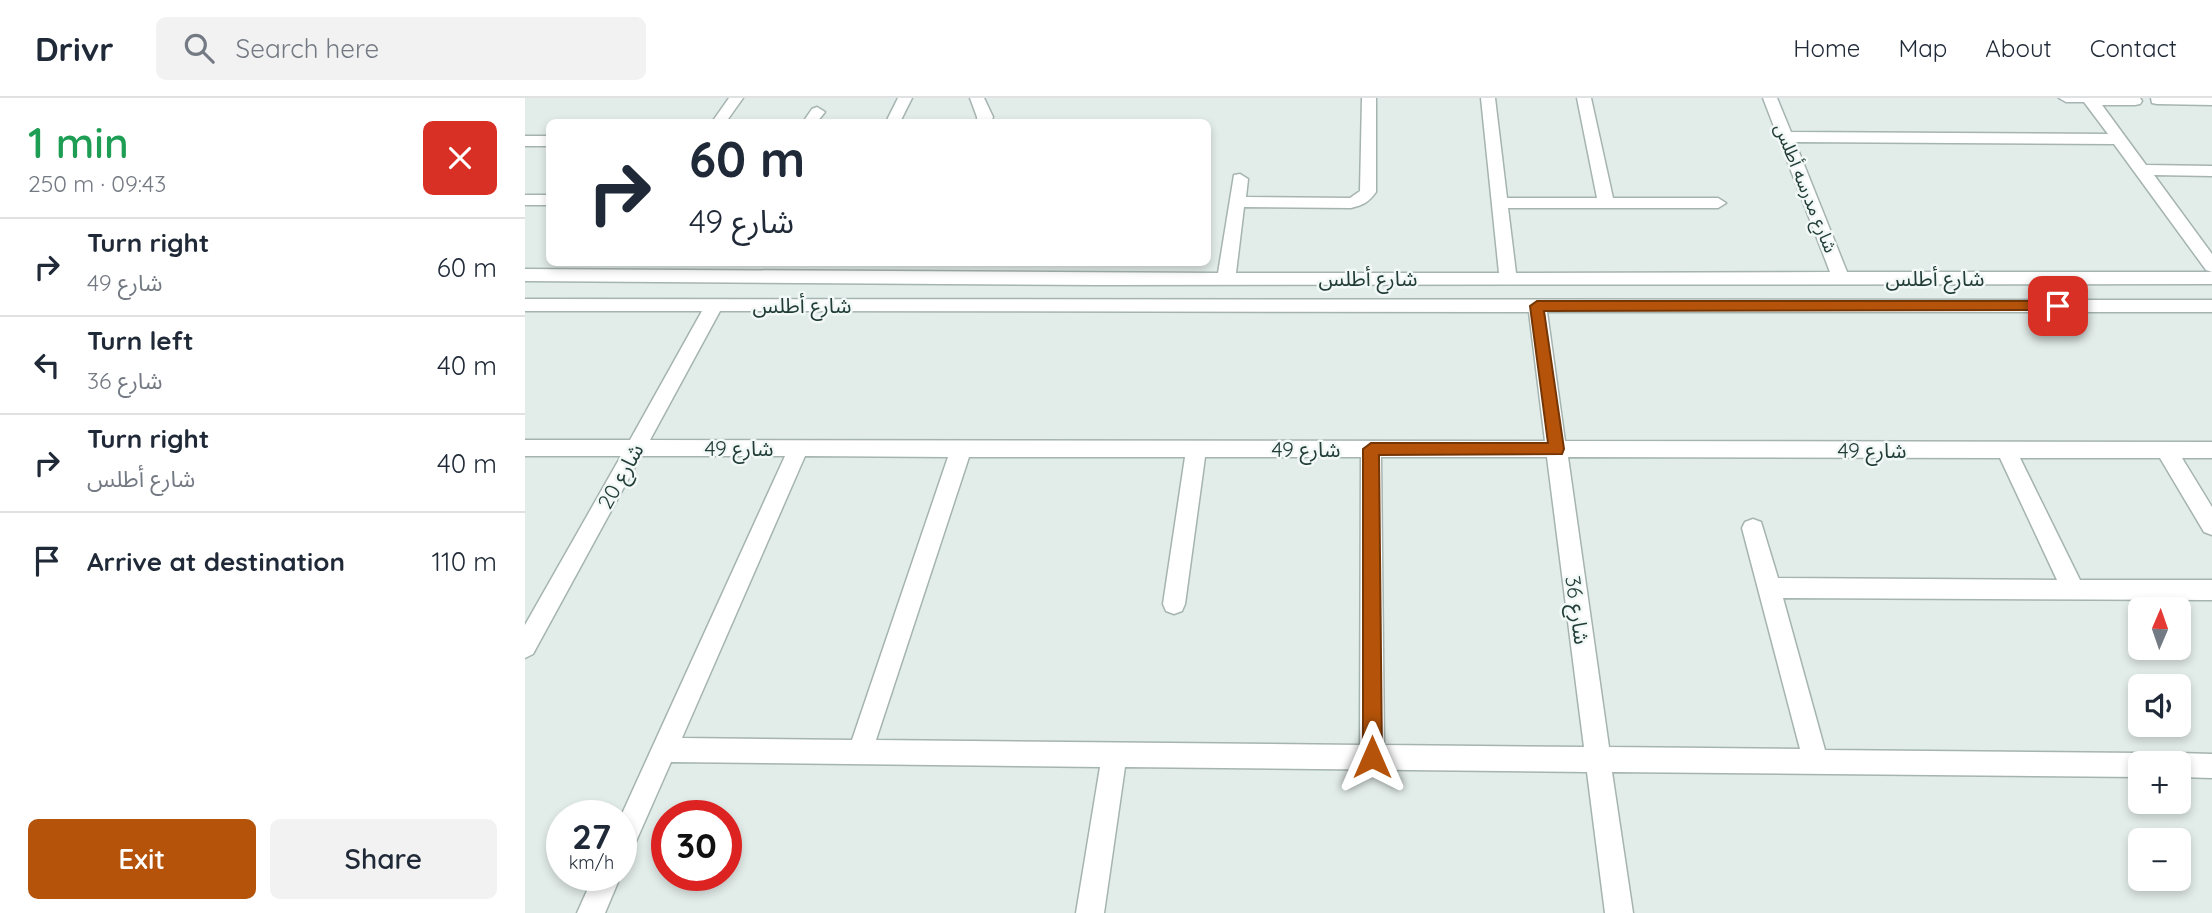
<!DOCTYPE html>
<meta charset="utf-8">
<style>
:root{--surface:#fff;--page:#f2f2f3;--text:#1f2937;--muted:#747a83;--line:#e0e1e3;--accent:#b45309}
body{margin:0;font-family:Quicksand,"Noto Sans Arabic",sans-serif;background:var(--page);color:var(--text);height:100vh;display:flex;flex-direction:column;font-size:26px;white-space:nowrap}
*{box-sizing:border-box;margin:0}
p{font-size:23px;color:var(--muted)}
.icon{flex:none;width:38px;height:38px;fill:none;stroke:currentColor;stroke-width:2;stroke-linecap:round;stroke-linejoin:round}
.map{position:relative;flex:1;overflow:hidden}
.drawer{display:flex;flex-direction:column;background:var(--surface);width:525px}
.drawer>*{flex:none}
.top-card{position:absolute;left:21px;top:21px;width:665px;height:147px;border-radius:10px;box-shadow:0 4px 10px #0003;background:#fff;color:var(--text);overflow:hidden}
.needle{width:46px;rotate:2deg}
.controls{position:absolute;left:1603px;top:499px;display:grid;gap:14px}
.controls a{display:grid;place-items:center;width:63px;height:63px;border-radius:10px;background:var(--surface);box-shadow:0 4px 10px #0003;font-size:35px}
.speed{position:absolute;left:21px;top:702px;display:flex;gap:14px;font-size:35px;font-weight:700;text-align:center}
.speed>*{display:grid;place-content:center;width:91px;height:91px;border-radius:50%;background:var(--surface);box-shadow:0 4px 10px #0003;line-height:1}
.speed small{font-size:18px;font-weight:400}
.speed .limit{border:10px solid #d22;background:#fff;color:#111}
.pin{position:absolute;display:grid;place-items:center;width:60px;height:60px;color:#fff;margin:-30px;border-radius:14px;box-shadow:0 4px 10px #0006}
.me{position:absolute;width:77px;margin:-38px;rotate:0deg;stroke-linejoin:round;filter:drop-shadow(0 0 5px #0008)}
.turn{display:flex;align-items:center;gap:24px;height:147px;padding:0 28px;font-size:32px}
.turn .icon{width:91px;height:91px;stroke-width:2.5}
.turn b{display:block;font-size:49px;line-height:60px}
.round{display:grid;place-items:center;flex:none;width:74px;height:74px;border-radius:10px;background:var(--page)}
.headline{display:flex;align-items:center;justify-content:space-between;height:119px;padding:0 28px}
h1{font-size:42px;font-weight:600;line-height:52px;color:#1e9e55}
.action{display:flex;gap:14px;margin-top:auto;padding:14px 28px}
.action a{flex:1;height:80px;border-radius:10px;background:var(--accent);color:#fff;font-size:28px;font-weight:600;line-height:80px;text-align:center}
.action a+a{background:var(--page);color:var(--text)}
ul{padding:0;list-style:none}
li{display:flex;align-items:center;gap:21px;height:98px;padding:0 28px;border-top:2px solid var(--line)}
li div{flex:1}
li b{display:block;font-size:26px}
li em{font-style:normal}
header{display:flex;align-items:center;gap:42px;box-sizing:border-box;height:98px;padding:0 35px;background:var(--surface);border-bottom:2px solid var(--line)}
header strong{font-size:33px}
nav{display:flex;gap:38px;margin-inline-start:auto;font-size:24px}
.search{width:490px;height:63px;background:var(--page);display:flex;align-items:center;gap:18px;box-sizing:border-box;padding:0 24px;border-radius:10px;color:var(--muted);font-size:26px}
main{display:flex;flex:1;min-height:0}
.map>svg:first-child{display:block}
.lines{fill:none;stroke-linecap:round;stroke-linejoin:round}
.minor-casing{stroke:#a5b4b0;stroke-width:3}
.minor{fill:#fff;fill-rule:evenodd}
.route{fill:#b45309;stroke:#753606;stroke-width:2}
.labels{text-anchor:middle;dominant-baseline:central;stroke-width:5;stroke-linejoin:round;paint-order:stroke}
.far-street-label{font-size:18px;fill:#223d38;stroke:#f2f8f6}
.street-label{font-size:21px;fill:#223d38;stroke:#f2f8f6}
</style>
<header>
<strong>Drivr</strong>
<div class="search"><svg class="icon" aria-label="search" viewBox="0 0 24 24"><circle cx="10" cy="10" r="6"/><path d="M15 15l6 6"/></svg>Search here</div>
<nav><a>Home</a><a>Map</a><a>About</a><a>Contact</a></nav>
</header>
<main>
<section class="drawer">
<div class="headline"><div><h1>1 min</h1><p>250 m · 09:43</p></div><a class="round" style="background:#d93025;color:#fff"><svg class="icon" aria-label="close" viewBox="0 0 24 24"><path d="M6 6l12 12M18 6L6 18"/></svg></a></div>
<ul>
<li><svg class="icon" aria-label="right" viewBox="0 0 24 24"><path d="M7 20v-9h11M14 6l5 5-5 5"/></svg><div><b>Turn right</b><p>شارع 49</p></div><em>60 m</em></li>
<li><svg class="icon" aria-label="left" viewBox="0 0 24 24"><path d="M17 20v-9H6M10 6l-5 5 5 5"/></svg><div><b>Turn left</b><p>شارع 36</p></div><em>40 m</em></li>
<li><svg class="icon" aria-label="right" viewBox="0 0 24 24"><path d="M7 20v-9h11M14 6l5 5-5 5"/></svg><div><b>Turn right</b><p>شارع أطلس</p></div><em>40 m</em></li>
<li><svg class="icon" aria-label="arrive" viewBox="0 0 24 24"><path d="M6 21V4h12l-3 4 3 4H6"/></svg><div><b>Arrive at destination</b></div><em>110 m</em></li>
</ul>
<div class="action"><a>Exit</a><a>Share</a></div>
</section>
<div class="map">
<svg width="1687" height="815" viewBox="0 0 1687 815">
<rect width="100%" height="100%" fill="#e2ece8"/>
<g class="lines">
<defs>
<g id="minor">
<path d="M204,0H218L201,24H187Z"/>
<path d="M373,0H387L375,24H361Z"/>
<path d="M445,0H459L468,19L466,24H452V19Z"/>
<path d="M837,0H851V94C844,104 838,107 826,110L719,109L711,175H974L956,0H970L982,100H1072L1052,0H1066L1088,100H1193L1201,105L1193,110H983L991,175L1305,174L1238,0H1252L1266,34L1583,36L1559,4H1541L1534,0H1615L1617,3L1615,6L1610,7H1577L1621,67L1687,68V78L1629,77L1687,156V186L574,187L0,183V171L693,175L709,77L715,76L723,81L721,99L825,100L835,93ZM1270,44L1589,46L1681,172L1687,174H1322Z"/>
<path d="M1626,0H1687V7L1632,6L1627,5Z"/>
<path d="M292,9L300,14L292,24H278L287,11Z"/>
<rect x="0" y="38" width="24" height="10"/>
<rect x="0" y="97" width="24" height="10"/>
<path d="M0,201L1687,202V214H1022L1040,343L1687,344V360H1657L1687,409V437L1679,434L1635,360H1495L1555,482H1687V502L1258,500L1300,652L1615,655L1624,658L1627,665H1615V679L1087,674L1108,815H1080L1062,674L600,669L579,815H551L575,669L146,664L105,757L96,761V718L260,358H116L8,556L0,560V527L96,358H0V342H105L177,213H0ZM195,213L1004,214L1020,343L125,342ZM280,358L423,359L327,642L157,640ZM444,359H660L638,506L641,513L649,516L657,513L660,506L680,359H836L835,647L351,642ZM856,359H1022L1059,649L859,647ZM1043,359L1475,360L1532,482L1253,480L1236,424L1228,421L1220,424L1217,430L1275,651L1084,649Z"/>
<path d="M1654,655L1687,656V680L1654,679V665H1642L1645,658Z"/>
<path d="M69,777H96L80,815H52Z"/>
</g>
</defs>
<use href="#minor" class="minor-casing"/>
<use href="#minor" class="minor"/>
</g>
<path class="route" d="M1012,203H1533L1540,208L1533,212L1019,213L1039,351L1037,356L854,357L857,659L854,666L847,668L841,666L838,659V351L846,345H1023L1005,208Z"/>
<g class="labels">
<g class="far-street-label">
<text transform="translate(1281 90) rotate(68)">شارع مدرسه أطلس</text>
</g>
<g class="street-label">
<text x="843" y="180">شارع أطلس</text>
<text x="1410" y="180">شارع أطلس</text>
<text x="277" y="207">شارع أطلس</text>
<text x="214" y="350">شارع 49</text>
<text x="781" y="351">شارع 49</text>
<text x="1347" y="352">شارع 49</text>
<text transform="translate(95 378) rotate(-61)">شارع 20</text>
<text transform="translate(1053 512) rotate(82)">شارع 36</text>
</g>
</g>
</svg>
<div class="controls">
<a><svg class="needle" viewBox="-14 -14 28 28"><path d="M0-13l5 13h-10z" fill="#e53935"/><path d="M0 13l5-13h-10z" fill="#747a83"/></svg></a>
<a><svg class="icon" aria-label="sound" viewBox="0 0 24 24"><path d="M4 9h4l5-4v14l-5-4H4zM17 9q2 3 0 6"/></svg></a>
<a>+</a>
<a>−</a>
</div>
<div class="speed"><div>27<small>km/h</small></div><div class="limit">30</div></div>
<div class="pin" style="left:1533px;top:208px;background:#d93025"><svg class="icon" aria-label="arrive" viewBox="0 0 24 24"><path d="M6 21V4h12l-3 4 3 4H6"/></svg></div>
<svg class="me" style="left:847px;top:659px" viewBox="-20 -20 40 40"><path d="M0-17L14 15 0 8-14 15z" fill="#b45309" stroke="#fff" stroke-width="4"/></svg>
<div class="top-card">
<div class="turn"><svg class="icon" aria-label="right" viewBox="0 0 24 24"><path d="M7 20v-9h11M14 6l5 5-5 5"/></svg><div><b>60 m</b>شارع 49</div></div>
</div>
</div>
</main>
